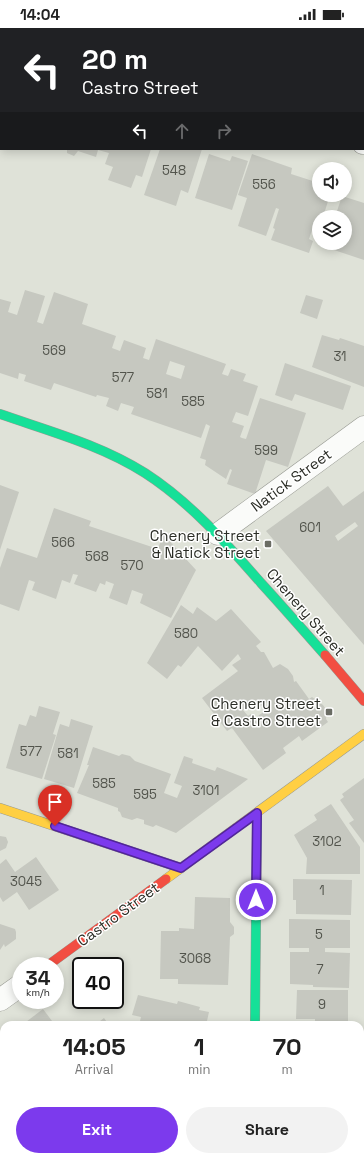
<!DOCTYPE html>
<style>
:root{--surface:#fff;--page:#f2f2f2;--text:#222;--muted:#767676;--accent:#7c3aed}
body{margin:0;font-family:"Space Grotesk",sans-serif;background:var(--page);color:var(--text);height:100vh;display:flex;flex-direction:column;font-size:15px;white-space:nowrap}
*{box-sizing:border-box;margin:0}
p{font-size:13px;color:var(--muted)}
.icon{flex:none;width:22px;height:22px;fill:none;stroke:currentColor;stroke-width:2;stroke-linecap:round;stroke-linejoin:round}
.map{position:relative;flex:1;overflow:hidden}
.panel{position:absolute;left:0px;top:993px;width:364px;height:140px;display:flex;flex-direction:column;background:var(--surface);border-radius:12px 12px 0 0;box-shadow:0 2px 10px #0003}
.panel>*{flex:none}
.guide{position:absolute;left:0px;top:0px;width:364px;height:122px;box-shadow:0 2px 10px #0003;background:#202124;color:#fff;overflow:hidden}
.fabs{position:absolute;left:312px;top:134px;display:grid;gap:8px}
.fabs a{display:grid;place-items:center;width:40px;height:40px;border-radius:50%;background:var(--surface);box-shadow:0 2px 10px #0003;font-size:20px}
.speed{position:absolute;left:12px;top:929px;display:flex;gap:8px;font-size:20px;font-weight:700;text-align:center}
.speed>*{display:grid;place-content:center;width:52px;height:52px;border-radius:50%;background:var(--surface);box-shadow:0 2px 10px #0003;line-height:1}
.speed small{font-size:10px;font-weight:400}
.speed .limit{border:2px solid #111;border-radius:6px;background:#fff;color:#111}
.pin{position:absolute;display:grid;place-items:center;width:34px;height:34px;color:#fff;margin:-41px -17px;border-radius:50% 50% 50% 0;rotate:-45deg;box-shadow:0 0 4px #0007}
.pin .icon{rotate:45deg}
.me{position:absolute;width:44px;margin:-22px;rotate:0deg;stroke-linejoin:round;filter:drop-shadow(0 0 3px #0008)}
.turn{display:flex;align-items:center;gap:14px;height:84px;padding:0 16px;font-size:18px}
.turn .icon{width:52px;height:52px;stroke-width:2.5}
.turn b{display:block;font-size:28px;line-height:34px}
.lanes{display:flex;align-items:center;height:38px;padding:0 16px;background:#0003;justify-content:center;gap:20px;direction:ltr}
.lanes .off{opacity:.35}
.eta{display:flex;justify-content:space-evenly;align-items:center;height:68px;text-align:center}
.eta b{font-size:24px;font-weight:800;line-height:28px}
.button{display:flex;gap:8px;margin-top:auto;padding:8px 16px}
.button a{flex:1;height:46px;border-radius:24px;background:var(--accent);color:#fff;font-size:16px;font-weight:800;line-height:46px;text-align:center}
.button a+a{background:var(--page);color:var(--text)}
.status{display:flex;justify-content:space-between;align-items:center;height:28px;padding:0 20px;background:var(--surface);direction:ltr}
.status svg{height:11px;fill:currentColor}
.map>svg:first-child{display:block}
.building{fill:#c6c8c0;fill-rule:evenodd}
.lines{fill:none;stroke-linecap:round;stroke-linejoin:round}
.street-casing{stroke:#979992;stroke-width:23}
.fast-casing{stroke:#979992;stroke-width:10}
.slow-casing{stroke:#979992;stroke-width:10}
.jam-casing{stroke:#979992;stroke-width:10}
.street{stroke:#fafbf9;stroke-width:22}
.fast{stroke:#16e098;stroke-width:9}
.slow{stroke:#ffcf43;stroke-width:9}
.jam{stroke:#f24e42;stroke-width:9}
.route-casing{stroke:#51269a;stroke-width:10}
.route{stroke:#7c3aed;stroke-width:7}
.poi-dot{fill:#6a6c64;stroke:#fff;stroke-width:1.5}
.labels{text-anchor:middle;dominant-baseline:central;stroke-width:3;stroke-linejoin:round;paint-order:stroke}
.number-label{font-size:13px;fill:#52544c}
.street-label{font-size:15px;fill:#2b2d26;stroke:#fff}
.poi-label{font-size:15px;fill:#2b2d26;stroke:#fff;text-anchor:end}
</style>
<div class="status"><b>14:04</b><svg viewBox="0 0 49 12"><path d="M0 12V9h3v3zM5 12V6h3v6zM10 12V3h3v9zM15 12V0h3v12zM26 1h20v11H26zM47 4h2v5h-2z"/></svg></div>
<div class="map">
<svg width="364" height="1133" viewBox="0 0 364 1133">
<rect width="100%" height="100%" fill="#dfe2d8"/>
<g class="building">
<path d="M67,121H151L142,149L136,147L131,160L108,152L113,139L105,136L109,125L98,122L96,129L78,123L74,128L67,125Z"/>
<path d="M160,121H202L188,165L181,162L176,178L144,167Z"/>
<path d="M209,126L230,133L232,128L248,133L232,182L195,170Z"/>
<path d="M252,126L292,140L291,146L319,155V167H330L323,189H319V196L313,199L309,211L313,213L309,225L271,212L275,201L273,200L279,181L276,180L266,208L238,198L247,170L238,167Z"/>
<path d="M342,168L364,175V232L325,219L326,215H345V189H335Z"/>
<path d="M25,262L45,268L37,294L43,296L54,264L88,276L82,296L116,308L112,320L120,323L124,312L146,320L143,330L149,332L156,311L226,336L222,346L228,348L231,341L246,346L243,353L258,358L248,388L236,384L232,394L244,398L240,409L242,410L246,411L260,370L306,385L288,439L266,432L255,466L227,456L232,442L230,441L226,451L205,437L206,432L200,430L210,398L206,396L201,410L131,386L134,379L121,375L118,383L106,378L109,370L97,367L96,369L54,355L51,362L24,353L26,347L19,345L18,351L0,345V271L11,274L8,284L17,287ZM170,333L185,338L181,351L166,346Z"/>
<path d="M306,267L323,272L317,291L300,285Z"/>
<path d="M322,307L339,312L340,310L364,318V359L312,339Z"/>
<path d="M285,335L351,358L343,382L295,366L292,373L275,367Z"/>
<path d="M0,457L19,464L0,522Z"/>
<path d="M328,458L343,478L364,463V617L266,503ZM355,494L358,498L338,513L335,508Z"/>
<path d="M54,480L91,493L89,498L158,521L163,506L196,542L171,590L140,575L143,566L132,562L127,577L109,570L114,556L106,553L105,557L100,555L96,564L74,556L78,547L73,546L70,555L62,552L56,571L32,562L35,554L29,552L19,583L0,576V540L7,520L37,530Z"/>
<path d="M181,577L193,586L197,579L216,593L231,581L261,614L256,618L261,624H264L273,640L280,636L288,641L293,648L294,654L296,653L309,671L312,669L323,677L327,683L326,691L328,694L302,713L299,708L283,720L286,725L263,742L232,700L227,703L202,670L238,643L232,637L241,631L238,626L222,643L198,618L181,639L178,637L167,651L147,635ZM267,674L270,679L254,691L251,686L248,688L243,682L252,675L257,681Z"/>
<path d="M39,678L60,684L53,706L56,707L42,751L6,740L19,696L26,698L30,687L36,689Z"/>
<path d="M71,691L93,698L74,760L44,751L60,696L69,699Z"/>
<path d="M93,719L119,728L122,726L130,728L135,733L171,746L164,765L177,770L182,758L174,755L184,728L193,731L192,735L215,743L217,739L248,751L176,805L156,797L153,799L144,796V792L137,790L132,792L122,789L120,784L118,783V780L77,765L89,737H87Z"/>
<path d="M364,750V815L349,795L354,792L340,772L344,769L342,766Z"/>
<path d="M331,776L360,819V846H306L307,830L294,807L317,792L314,787Z"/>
<path d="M0,808L6,809L8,814L6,820L0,823Z"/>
<path d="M36,829L59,862L29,882L17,864L3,874L0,869V836L6,831L15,844Z"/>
<path d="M293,851L352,852L351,887L296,886V872H293Z"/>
<path d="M195,869L230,870V894L234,899V906L230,909L228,957L178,956V951H160L161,903H179V900L194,901Z"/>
<path d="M289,891L350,892V920H325V924L350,925L349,960L313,959V957L290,956V924H309V920H289Z"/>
<path d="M0,896L15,901L16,904V911L5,919L4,916L0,922Z"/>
<path d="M297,962H348V997H315V991H296Z"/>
<path d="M138,967L177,976L178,973L200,979L199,982L209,984L207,993L220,997H139L141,989L132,987Z"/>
<path d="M43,981L55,997H22Z"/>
<path d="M104,990L109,997H95Z"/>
<path d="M1,1023H4V1062L0,1057L2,1054L0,1051Z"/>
<path d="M0,1058L4,1064V1067L1,1069L4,1074V1126L0,1120Z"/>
<path d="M124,1129H175L174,1133H123Z"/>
<path d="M177,1129H203L202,1133H191Z"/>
<path d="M264,1129H344L343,1133H263Z"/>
</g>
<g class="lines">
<defs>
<g id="street">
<path d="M11,0L14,1"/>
<path d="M363,115H364"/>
<path d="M218,506L364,399"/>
<path d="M0,972L21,957"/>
<path d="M230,1133L231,1129"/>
</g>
<g id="fast">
<path d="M363,54L364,55"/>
<path d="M0,386C49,403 101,417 145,445C190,474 226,515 261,555C283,579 304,603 325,627"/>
<path d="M255,997L257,785"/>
</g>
<g id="slow">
<path d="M268,0L270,1"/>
<path d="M0,780L181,840"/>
<path d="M166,851L364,706"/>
</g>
<g id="jam">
<path d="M325,627L364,673"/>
<path d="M47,938L166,851"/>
</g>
</defs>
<use href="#street" class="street-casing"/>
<use href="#fast" class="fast-casing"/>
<use href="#slow" class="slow-casing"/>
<use href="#jam" class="jam-casing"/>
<use href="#street" class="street"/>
<use href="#fast" class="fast"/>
<use href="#slow" class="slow"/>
<use href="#jam" class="jam"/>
</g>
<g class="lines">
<defs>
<path id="route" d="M55,798L181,840L257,785L256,872"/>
</defs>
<use href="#route" class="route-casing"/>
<use href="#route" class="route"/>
</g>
<g class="poi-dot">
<rect x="264" y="512" width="8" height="8" rx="2"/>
<rect x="325" y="680" width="8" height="8" rx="2"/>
</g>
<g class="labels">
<g class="number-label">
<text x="174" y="142">548</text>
<text x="264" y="156">556</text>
<text x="54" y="322">569</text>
<text x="340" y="328">31</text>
<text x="123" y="349">577</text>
<text x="157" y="365">581</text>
<text x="193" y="373">585</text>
<text x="266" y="422">599</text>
<text x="310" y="499">601</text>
<text x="63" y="514">566</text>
<text x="97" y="528">568</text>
<text x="132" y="537">570</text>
<text x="186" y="605">580</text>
<text x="31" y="723">577</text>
<text x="68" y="725">581</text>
<text x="104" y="755">585</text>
<text x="206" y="762">3101</text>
<text x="145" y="766">595</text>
<text x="327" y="813">3102</text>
<text x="26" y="853">3045</text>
<text x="322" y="862">1</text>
<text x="319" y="906">5</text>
<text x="195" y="930">3068</text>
<text x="320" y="941">7</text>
<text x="322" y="976">9</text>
</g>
<g class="street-label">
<text transform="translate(291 452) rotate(-36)">Natick Street</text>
<text transform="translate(306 584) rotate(49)">Chenery Street</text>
<text transform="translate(118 886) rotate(-36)">Castro Street</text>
</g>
<g class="poi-label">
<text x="260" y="507">Chenery Street<tspan x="260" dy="17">&amp; Natick Street</tspan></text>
<text x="321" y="675">Chenery Street<tspan x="321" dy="17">&amp; Castro Street</tspan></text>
</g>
</g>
</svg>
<div class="fabs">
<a><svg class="icon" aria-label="sound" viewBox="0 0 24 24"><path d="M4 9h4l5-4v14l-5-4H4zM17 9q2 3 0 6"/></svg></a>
<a><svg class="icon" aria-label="layers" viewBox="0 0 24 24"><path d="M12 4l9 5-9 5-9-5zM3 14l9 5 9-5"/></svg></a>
</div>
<div class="speed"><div>34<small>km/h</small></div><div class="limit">40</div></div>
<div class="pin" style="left:55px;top:798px;background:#d93025"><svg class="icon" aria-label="arrive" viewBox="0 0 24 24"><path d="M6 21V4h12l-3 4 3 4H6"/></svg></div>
<svg class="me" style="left:256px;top:872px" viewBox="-20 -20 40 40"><circle r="17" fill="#7c3aed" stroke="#fff" stroke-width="3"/><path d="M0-11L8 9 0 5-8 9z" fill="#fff"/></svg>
<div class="guide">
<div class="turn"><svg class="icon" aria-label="left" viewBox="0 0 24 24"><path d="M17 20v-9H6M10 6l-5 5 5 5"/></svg><div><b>20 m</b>Castro Street</div></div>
<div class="lanes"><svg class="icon" aria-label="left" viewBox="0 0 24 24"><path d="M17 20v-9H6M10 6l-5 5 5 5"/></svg><svg class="icon off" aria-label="ahead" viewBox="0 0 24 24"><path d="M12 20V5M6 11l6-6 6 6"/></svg><svg class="icon off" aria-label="right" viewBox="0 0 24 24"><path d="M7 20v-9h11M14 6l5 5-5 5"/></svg></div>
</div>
<section class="panel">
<div class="eta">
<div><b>14:05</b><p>Arrival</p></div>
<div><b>1</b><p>min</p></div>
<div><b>70</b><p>m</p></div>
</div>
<div class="button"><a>Exit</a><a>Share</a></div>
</section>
</div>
